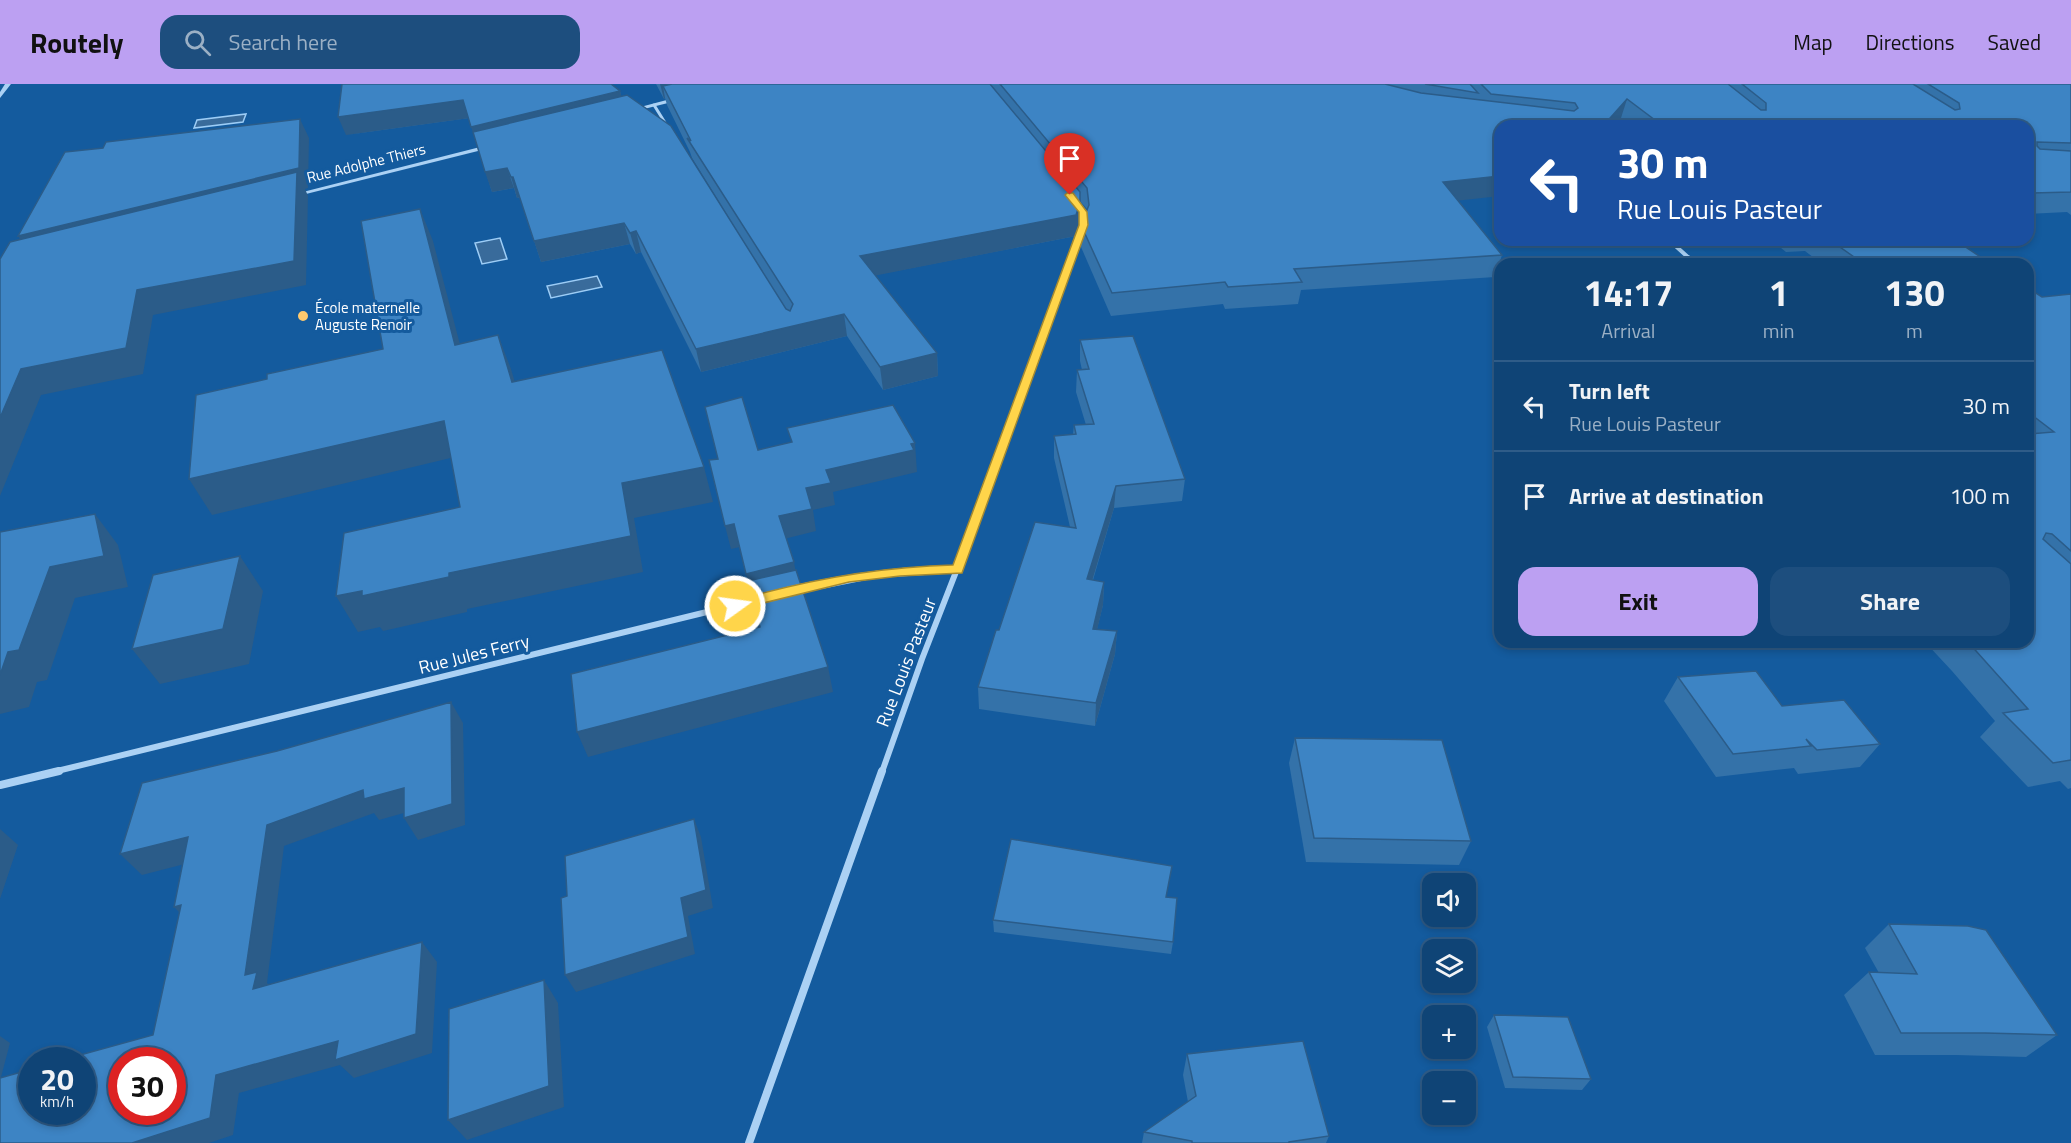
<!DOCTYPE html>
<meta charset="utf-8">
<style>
:root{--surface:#0f4476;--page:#1d4e7e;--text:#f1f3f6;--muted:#9bb0c5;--line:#2f5c88;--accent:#bca0f2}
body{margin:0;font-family:"Titillium Web",sans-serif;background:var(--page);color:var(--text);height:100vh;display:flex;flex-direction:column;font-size:22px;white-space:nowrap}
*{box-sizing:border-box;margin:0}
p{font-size:20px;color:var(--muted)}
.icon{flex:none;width:33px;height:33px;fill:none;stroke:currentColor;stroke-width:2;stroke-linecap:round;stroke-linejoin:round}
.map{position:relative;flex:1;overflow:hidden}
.panel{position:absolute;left:1494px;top:174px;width:540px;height:390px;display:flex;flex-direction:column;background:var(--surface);border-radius:18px;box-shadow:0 3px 9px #0003,0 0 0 2px var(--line)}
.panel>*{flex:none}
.top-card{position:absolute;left:1494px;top:36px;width:540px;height:126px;border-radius:18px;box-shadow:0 3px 9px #0003,0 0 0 2px var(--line);background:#1a4fa0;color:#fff;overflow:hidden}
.buttons{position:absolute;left:1422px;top:789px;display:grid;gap:12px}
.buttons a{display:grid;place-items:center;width:54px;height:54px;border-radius:12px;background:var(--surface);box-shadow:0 3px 9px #0003,0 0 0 2px var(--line);font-size:30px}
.speed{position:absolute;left:18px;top:963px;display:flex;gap:12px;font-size:30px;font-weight:700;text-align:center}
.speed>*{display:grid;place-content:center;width:78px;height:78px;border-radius:50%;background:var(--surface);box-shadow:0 3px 9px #0003,0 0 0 2px var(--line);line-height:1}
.speed small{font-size:15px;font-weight:400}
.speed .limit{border:9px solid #d22;background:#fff;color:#111}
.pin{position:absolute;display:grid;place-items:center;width:51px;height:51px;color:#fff;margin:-62px -26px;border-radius:50% 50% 50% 0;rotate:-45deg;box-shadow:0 0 6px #0007}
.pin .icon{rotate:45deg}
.me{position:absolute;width:66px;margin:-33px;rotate:76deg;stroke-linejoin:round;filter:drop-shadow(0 0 4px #0008)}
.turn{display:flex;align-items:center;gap:21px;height:126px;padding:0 24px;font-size:27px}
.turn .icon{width:78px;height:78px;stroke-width:2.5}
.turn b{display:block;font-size:42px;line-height:51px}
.eta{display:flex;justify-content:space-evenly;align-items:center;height:102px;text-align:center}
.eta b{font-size:36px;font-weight:700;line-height:42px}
.primary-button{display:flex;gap:12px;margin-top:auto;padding:12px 24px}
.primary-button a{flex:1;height:69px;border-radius:18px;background:var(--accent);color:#111;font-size:24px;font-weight:700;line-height:69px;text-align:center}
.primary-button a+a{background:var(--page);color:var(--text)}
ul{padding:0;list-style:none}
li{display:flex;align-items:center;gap:18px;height:90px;padding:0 24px;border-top:2px solid var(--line)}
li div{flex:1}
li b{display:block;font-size:22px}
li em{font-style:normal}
header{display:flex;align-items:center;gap:36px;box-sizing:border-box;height:84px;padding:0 30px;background:var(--accent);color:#111}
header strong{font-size:28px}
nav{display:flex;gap:33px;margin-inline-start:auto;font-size:21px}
.search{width:420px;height:54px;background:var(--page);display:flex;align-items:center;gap:15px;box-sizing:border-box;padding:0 21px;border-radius:18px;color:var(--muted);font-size:22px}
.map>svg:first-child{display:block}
.water{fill:#396b9b;stroke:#9dcdf6;stroke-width:1.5}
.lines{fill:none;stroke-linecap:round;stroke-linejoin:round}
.service{stroke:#abd1f4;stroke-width:3}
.minor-far3{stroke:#abd1f4;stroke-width:4}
.minor-far2{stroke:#abd1f4;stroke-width:4.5}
.minor-far1{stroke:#abd1f4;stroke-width:6}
.minor{stroke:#abd1f4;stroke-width:8}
.tertiary{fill:#abd1f4;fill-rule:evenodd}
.wall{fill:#3472a9}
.shaded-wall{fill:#2b5c89}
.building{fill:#3d84c4;stroke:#2b5c89;stroke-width:1.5;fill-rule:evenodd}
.route{fill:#ffd54a;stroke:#a68a30;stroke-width:1.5}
.poi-dot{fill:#ffca6e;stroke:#145b9e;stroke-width:2}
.labels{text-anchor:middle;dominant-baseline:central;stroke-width:6;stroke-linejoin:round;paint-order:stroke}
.far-street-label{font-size:15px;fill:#fff;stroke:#145b9e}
.far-poi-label{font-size:15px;fill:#fff;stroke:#145b9e;text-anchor:start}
.street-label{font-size:18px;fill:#fff;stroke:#145b9e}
</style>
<header>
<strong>Routely</strong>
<div class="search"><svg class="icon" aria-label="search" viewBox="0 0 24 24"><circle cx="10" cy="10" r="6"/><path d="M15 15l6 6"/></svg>Search here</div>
<nav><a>Map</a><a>Directions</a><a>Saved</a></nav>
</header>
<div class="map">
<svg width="2071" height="1059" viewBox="0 0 2071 1059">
<rect width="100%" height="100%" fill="#145b9e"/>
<g class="water">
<path d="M246,30L243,38L194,44L197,36Z"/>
<path d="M500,154L507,175L482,180L475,159Z"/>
<path d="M597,192L602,203L551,214L547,202Z"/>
</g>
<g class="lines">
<path class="service" d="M654,21L667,42"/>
<g class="minor-far3">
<path d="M1669,156L1690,175"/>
<path d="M1072,175C1079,156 1091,136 1076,119"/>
</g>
<g class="minor-far2">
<path d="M1689,174L1696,180"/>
<path d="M990,399L1072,174"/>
</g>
<g class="minor-far1">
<path d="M796,507L876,491L957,486"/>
<path d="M53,688L760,515"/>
<path d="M882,688L922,575L991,398"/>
</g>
<g class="minor">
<path d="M0,701L59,687"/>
<path d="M749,1059L882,687"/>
</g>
<g class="tertiary">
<path d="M5,0H11L0,14V8Z"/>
<path d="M678,13L681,15L680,16L632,28L629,26Z"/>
<path d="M492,60L494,61V63L294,113L291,111Z"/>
</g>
</g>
<g class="wall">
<path d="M656,0H2071V131L2067,128L2028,130V42H1631L1621,34L1613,42H1500L1458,117L1502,171L1495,193L1301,206L1298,220L1225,225L1223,220L1111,232L1081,163V141L1087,126V125L1080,117V140L1076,152L875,191L937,269L938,292L883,306L847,252L701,288L641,168L636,170L630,160L541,178L520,113L517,114L514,104L492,108L469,34L346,51L620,7L621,12L755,176L692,74L690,68L667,21L665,14L664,15Z"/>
<path d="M1771,156H1955L1991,180H1822L1805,167L1786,168Z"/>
<path d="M2028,204L2042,213L2071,210V704L2068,705L2060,697L2028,703L1980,653L1995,637L1952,587L1925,558H2028Z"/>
<path d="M1080,256L1185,395L1182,417L1114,424L1093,496L1104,498L1103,521L1097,545L1117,547L1115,570L1095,642L979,625L978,603L999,546L1070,443L1054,374V352L1073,350L1074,341H1086L1076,308L1077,286H1082L1080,277Z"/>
<path d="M1678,593L1880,660L1860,683L1798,690L1794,684L1716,693L1664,617Z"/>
<path d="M1295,654L1471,757L1459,781L1306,778L1289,679Z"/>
<path d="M1167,813L1173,858L1171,870L994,848L993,836Z"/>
<path d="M1889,840L2057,951L2026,973L1956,971H1875L1844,911L1869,888L1879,889L1865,864Z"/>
<path d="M1494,931L1591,995L1582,1006L1505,1004L1487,943Z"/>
<path d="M1187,970L1329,1052L1326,1059H1142L1144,1048L1188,1018L1183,991Z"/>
</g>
<g class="shaded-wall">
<path d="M660,0H723L663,2L665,14L664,15Z"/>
<path d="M620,7L625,25L478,61L471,43Z"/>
<path d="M1627,15L1621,34L1613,42H1603Z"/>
<path d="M463,16L470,34L346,51L338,33Z"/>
<path d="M300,35L309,54L308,104L305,105L308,112L306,201L153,231L143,290L41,311L0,412V334L32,173L18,152Z"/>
<path d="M507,84L514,104L492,108L485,88Z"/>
<path d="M1500,92V112L1437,119L1443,98Z"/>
<path d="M511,93H513L520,113L517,114Z"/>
<path d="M1080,119V140L1076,152L863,194L860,172Z"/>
<path d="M420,125L433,157L469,295L455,261Z"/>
<path d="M624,139L630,160L541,178L534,157Z"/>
<path d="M636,147L641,168L636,170L630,149Z"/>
<path d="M844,230L847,252L701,288L696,265Z"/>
<path d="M498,251L511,285L525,333L512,298Z"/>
<path d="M937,269L938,292L883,306L880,283Z"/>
<path d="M444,337L459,372L212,431L189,395Z"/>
<path d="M915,359L917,388L833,408L835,421L813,426L816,447L784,455L779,432L806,404L826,386Z"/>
<path d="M704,383L713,418L634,434L643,488L467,525V528L383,547L380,543L358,548L336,512L449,489L622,399Z"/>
<path d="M1116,402L1114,424L1086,517L1087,495Z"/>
<path d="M95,430L118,461L128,503L75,514L47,596L37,598L29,623L0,630V591L8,568L50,483Z"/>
<path d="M734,440L740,463L731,465L725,442Z"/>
<path d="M240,472L263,507L249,580L160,600L132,565Z"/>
<path d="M794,478L798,501L752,512L746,490Z"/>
<path d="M1104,498L1103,521L1092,567L1093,545Z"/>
<path d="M1117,547L1115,570L1095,642L1096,619Z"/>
<path d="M828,583L833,608L588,673L577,648Z"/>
<path d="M451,618L463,639L465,741L418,756L404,734Z"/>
<path d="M404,704L418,725L379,736L374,729L284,762L267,899L277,908L253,905L245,891L267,741L363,706Z"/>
<path d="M694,735L701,753L713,824L688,832L695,870L576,908L565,891L681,814Z"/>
<path d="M0,745L18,761L0,815Z"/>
<path d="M188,753L208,774L142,791L120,770Z"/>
<path d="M181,821L195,844L174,823Z"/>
<path d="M422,858L437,878L432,969L354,994L340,981L239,1009L233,1051L209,1059H132L216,991Z"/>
<path d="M544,896L558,919L564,1023L467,1056L448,1036Z"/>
<path d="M0,952L10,959L0,997Z"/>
</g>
<g class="building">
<path d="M342,0H611L620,7L471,43L463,16L338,33Z"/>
<path d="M672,0H990L1080,108V119L1076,131L860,172L937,269L880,283L844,230L696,265L636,147L630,149L624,139L534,157L513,93H511L507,84L485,88L473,48L627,11L671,42L786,225L790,227L793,220L687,54L691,57L663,2Z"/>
<path d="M1000,0H1385L1421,9L1574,27L1578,24L1575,19L1491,10L1481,0H1728L1761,26H1766V19L1742,0H1913L1955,26L1960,25L1959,19L1928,0H2071V59L2037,58V62L2040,65L2071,67V108L2028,109V42H1663L1627,15L1603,42H1500V92L1443,98L1502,171L1294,185L1302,198L1228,203L1225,198L1112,209L1081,141L1089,121L1087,104Z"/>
<path d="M1425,0H1470L1478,9Z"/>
<path d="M300,35L299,84L18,152L65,68L103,64L106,58Z"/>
<path d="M297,88L294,177L137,206L126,264L21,285L0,334V175L10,158Z"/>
<path d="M420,125L455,261L498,251L512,298L662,266L704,383L622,399L631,452L449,489V493L362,512V507L336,512L344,449L460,423L444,337L189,395L196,311L267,295V290L383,265L361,137Z"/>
<path d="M1830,156H1955L1991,180H1864Z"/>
<path d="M1694,178L1695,180H1670Z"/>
<path d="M2028,204L2042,213L2071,210V467L2052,450L2046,449L2043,455L2071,480V676L2053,679L2003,629L2028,625L1968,558H2028V350L2054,348L2028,328Z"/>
<path d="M1133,252L1185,395L1116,402L1087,495L1104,498L1093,545L1117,547L1096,619L978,603L996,546H999L1035,438L1076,444L1054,352L1076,350L1074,341L1094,340L1077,286L1089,285L1080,256Z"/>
<path d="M742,313L758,366L792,358L787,344L893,321L915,359L911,360L914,366L826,386L831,399L806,404L812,425L779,432L794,478L746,490L734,440L725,442L709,376L718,375L705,323Z"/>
<path d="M95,430L104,472L50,483L19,566L8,568L0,591V448Z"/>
<path d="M240,472L223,545L132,565L153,491Z"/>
<path d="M796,486L828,583L577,648L571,590L760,543L748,497Z"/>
<path d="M1756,587L1782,622L1844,616L1880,660L1817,666L1806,655L1811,662L1733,670L1678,593Z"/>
<path d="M451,618L452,720L404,734V704L364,715L363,706L267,741L245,891L257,888L253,905L422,858L416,950L335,976L338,957L216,991L210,1034L132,1059H0V994L32,985V1028H82V976H62L153,951L181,821L174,823L188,753L120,770L142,699L277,667ZM122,976H172V1028H122Z"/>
<path d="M1295,654L1442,656L1471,757L1314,754Z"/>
<path d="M694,735L706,806L681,814L688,853L565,891L561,814L567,812L565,772Z"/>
<path d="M1011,755L1172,782L1166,813L1177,814L1173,858L993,836Z"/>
<path d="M1889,840L1968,842L1986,846L2057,951L1985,949H1901L1869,888L1917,890Z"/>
<path d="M544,896L549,1002L448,1036L449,925Z"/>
<path d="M1494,931L1568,933L1591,995L1513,993Z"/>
<path d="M1303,957L1329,1052L1289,1058V1059H1192V1057L1144,1048L1196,1012L1187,970Z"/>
</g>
<path class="route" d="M1067,109H1073L1087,128L1088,141L962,489L900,492L849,498L735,526L731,525L729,522L731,518C805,496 875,483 953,481L1079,141V128L1065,111Z"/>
<circle class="poi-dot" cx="303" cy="232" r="6"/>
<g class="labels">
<g class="far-street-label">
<text transform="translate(366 79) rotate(-14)">Rue Adolphe Thiers</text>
</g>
<g class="far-poi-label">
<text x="315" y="223">École maternelle<tspan x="315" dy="17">Auguste Renoir</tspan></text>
</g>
<g class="street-label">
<text transform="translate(474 570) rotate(-14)">Rue Jules Ferry</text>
<text transform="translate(906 578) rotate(-69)">Rue Louis Pasteur</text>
</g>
</g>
</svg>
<div class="buttons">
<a><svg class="icon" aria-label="sound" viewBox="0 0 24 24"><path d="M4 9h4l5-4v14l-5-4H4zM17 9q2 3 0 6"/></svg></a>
<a><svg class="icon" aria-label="layers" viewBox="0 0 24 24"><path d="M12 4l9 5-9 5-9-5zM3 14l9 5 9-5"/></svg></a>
<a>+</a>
<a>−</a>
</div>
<div class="speed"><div>20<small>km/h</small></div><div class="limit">30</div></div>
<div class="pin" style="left:1070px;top:111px;background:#d93025"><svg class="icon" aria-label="arrive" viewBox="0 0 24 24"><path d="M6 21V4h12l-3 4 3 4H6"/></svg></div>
<svg class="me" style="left:735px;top:522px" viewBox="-20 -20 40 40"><circle r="17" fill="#ffd54a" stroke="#fff" stroke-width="3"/><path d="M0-11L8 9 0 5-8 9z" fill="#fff"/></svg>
<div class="top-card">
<div class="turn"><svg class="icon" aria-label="left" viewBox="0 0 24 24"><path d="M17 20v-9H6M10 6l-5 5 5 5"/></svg><div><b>30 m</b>Rue Louis Pasteur</div></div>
</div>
<section class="panel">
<div class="eta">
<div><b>14:17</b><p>Arrival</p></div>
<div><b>1</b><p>min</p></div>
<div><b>130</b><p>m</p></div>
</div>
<ul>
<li><svg class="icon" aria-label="left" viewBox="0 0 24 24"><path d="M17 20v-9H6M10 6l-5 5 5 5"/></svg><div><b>Turn left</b><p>Rue Louis Pasteur</p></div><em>30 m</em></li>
<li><svg class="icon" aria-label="arrive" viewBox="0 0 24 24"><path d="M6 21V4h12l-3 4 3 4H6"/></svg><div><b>Arrive at destination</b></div><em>100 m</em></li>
</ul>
<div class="primary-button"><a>Exit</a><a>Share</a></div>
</section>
</div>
